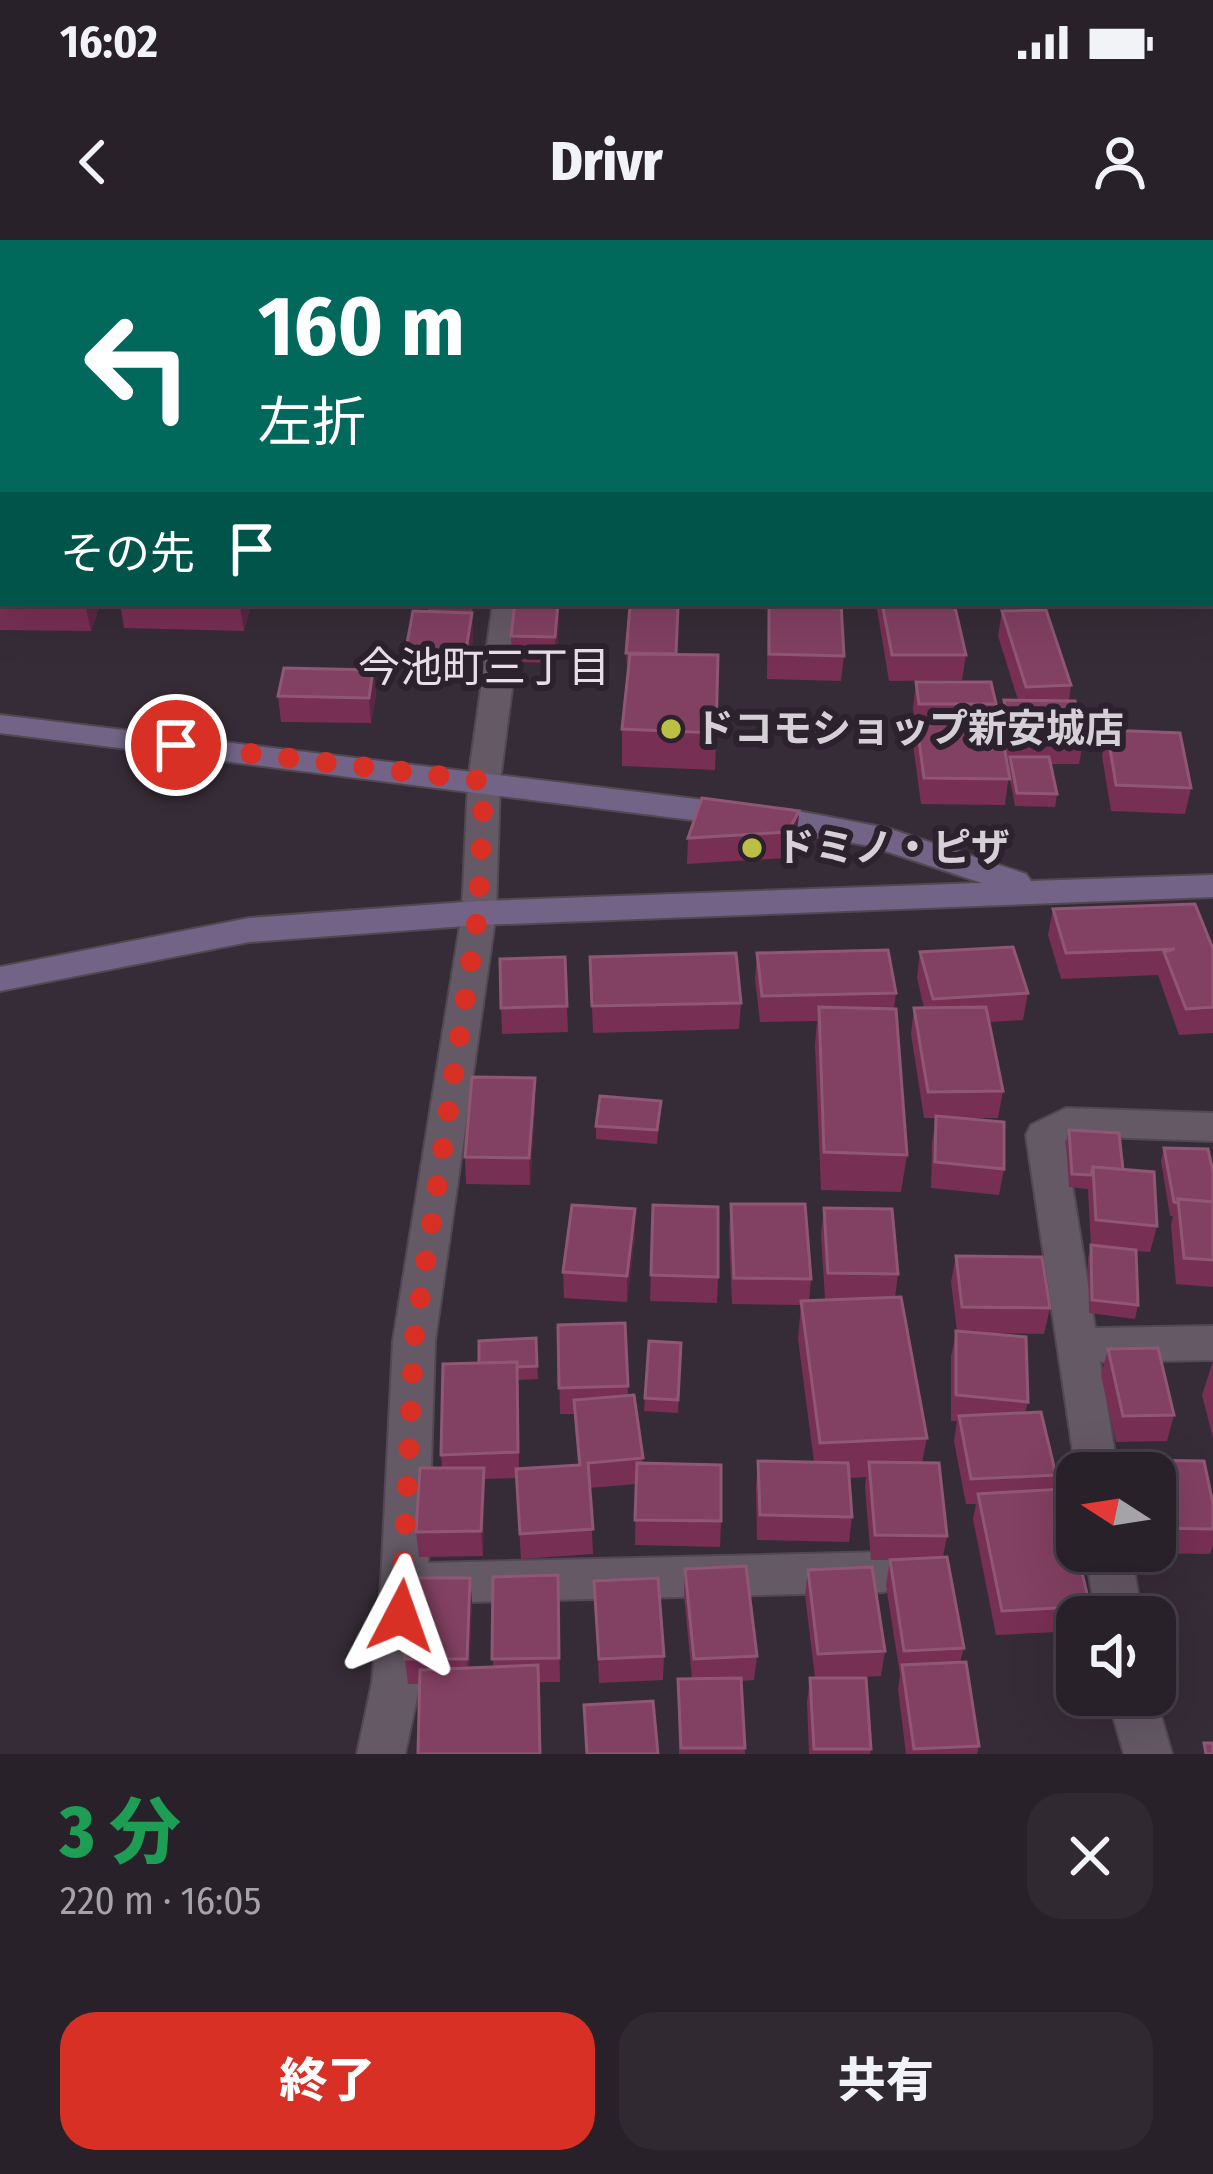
<!DOCTYPE html>
<html lang="ja">
<meta charset="utf-8">
<style>
:root{--surface:#282129;--page:#302931;--text:#f1f3f6;--muted:#a5a3a8;--line:#443e46;--accent:#d93025}
body{margin:0;font-family:"Fira Sans Condensed","Noto Sans JP",sans-serif;background:var(--page);color:var(--text);height:100vh;display:flex;flex-direction:column;font-size:45px;white-space:nowrap}
*{box-sizing:border-box;margin:0}
p{font-size:39px;color:var(--muted)}
.icon{flex:none;width:66px;height:66px;fill:none;stroke:currentColor;stroke-width:2;stroke-linecap:round;stroke-linejoin:round}
.map{position:relative;height:1514px;overflow:hidden}
.details{display:flex;flex-direction:column;background:var(--surface);flex:1}
.details>*{flex:none}
.banner{position:absolute;left:0px;top:0px;width:1215px;height:366px;box-shadow:0 12px 48px #0002,0 0 0 3px var(--line);background:#00695c;color:#fff;overflow:hidden}
.needle{width:78px;rotate:282deg}
.fabs{position:absolute;left:1056px;top:1212px;display:grid;gap:24px}
.fabs a{display:grid;place-items:center;width:120px;height:120px;border-radius:24px;background:var(--surface);box-shadow:0 12px 48px #0002,0 0 0 3px var(--line);font-size:60px}
.pin{position:absolute;display:grid;place-items:center;width:102px;height:102px;color:#fff;margin:-51px;border:6px solid #fff;border-radius:50%;box-shadow:0 3px 12px #0007}
.me{position:absolute;width:132px;margin:-66px;rotate:4deg;stroke-linejoin:round;filter:drop-shadow(0 0 9px #0008)}
.turn{display:flex;align-items:center;gap:42px;height:252px;padding:0 60px;font-size:54px}
.turn .icon{width:156px;height:156px;stroke-width:2.5}
.turn b{display:block;font-size:84px;line-height:102px}
.then{display:flex;align-items:center;height:114px;padding:0 60px;background:#0003;gap:24px;font-size:45px}
.round{display:grid;place-items:center;flex:none;width:126px;height:126px;border-radius:36px;background:var(--page)}
.headline{display:flex;align-items:center;justify-content:space-between;height:204px;padding:0 60px}
h1{font-size:72px;font-weight:800;line-height:90px;color:#1e9e55}
.primary-button{display:flex;gap:24px;margin-top:auto;padding:24px 60px}
.primary-button a{flex:1;height:138px;border-radius:36px;background:var(--accent);color:#fff;font-size:48px;font-weight:800;line-height:138px;text-align:center}
.primary-button a+a{background:var(--page);color:var(--text)}
.status{display:flex;justify-content:space-between;align-items:center;height:84px;padding:0 60px;background:var(--surface);direction:ltr}
.status svg{height:33px;fill:currentColor}
header{display:flex;justify-content:space-between;align-items:center;height:156px;padding:0 60px;background:var(--surface);font-size:54px;font-weight:800}
.map>svg:first-child{display:block}
.lines{fill:none;stroke-linecap:round;stroke-linejoin:round}
.street-casing{stroke:#514852;stroke-width:4}
.secondary-casing{stroke:#514852;stroke-width:4}
.street{fill:#645965;fill-rule:evenodd}
.secondary{fill:#736487;fill-rule:evenodd}
.wall{fill:#782f54}
.shaded-wall{fill:#592742}
.building{fill:#824062;stroke:#8f5774;stroke-width:3}
.route{stroke:#d93025;stroke-width:21;stroke-dasharray:0 37.8}
.poi-dot{fill:#bbc044;stroke:#2c222d;stroke-width:4.5}
.labels{text-anchor:middle;dominant-baseline:central;stroke-width:12;stroke-linejoin:round;paint-order:stroke}
.poi-label{font-size:39px;font-weight:bold;fill:#d5cfd6;stroke:#2c222d;text-anchor:start}
.neighbourhood-label{font-size:42px;fill:#eaddeb;stroke:#2c222d}
</style>
<div class="status"><b>16:02</b><svg viewBox="0 0 49 12"><path d="M0 12V9h3v3zM5 12V6h3v6zM10 12V3h3v9zM15 12V0h3v12zM26 1h20v11H26zM47 4h2v5h-2z"/></svg></div>
<header><svg class="icon" aria-label="back" viewBox="0 0 24 24"><path d="M15 5l-7 7 7 7"/></svg>Drivr<svg class="icon" aria-label="person" viewBox="0 0 24 24"><circle cx="12" cy="8" r="4"/><path d="M4 21q1-7 8-7t8 7"/></svg></header>
<div class="map">
<svg width="1213" height="1514" viewBox="0 0 1213 1514">
<rect width="100%" height="100%" fill="#362c37"/>
<g class="lines">
<defs>
<g id="street">
<rect x="546" y="0" width="24" height="3"/>
<path d="M493,363H523L500,541L496,673L435,1101L428,1323L884,1312L900,1318L907,1332L900,1346L884,1352L426,1363L420,1443L405,1514H357L372,1443L381,1343L393,1101L462,673L468,541Z"/>
<path d="M1066,868L1213,873V901L1073,896L1065,901L1095,1088L1213,1086V1120L1100,1122L1118,1233H1077V1239L1026,895L1031,885Z"/>
<path d="M1085,1311H1131L1142,1377H1096Z"/>
<path d="M1107,1455H1155L1172,1514H1124Z"/>
</g>
<g id="secondary">
<path d="M1109,0H1133L1134,3H1110Z"/>
<rect x="1212" y="173" width="1" height="18"/>
<path d="M0,475L803,572L887,588L1026,634L1031,641L1213,635V657L479,685L249,702L0,751V727L249,678L479,661L982,643L870,606L803,594L0,493Z"/>
</g>
</defs>
<use href="#street" class="street-casing"/>
<use href="#secondary" class="secondary-casing"/>
<use href="#street" class="street"/>
<use href="#secondary" class="secondary"/>
</g>
<g class="wall">
<path d="M3,162V363H101L91,391L0,390V168Z"/>
<path d="M120,363H251L244,391L124,388Z"/>
<path d="M428,363H473L472,373L473,398L467,436L408,434L406,409L428,372Z"/>
<path d="M768,363L844,416L841,441L767,439Z"/>
<path d="M876,363H954L966,415L962,440L889,441Z"/>
<path d="M1002,371L1071,445L1069,461L1084,498L1079,524H1051L1057,554L1055,567L1015,566L1009,534L1005,565L921,564L913,504L915,484L913,468L916,442L996,464L994,479L1008,530L1009,524L1000,486L1004,460H1018L998,396Z"/>
<path d="M559,382L556,423L512,422L511,396Z"/>
<path d="M626,413L677,414L716,493L715,530L622,526V489L628,438Z"/>
<path d="M373,430L376,455L371,483L281,482L278,456Z"/>
<path d="M1107,490L1191,548L1185,574L1111,571L1102,516Z"/>
<path d="M799,571L797,597L786,618L687,624L688,598Z"/>
<path d="M1053,669L1213,709V793L1179,795L1158,735L1061,739L1048,695Z"/>
<path d="M920,712L1028,753L1023,780L989,782L1003,851L998,878H961L1004,929L999,955L931,948L932,902L936,878H924L911,794L914,768H924L917,738Z"/>
<path d="M757,713L896,753L894,769L907,915L901,952L821,950L815,805L817,781L760,782L755,739Z"/>
<path d="M590,717L741,763L739,789L593,793Z"/>
<path d="M567,766L568,792L502,794L501,768Z"/>
<path d="M661,861L657,904L596,899V886Z"/>
<path d="M535,865L530,945L466,944L465,917Z"/>
<path d="M1069,890L1123,930L1157,986L1150,1012L1136,1011L1138,1065L1135,1079L1089,1073L1088,1018L1091,1007L1088,949L1069,947L1066,903Z"/>
<path d="M1164,908L1213,932V1047L1176,1044L1171,985L1173,976H1170L1161,921Z"/>
<path d="M731,964L811,1039L809,1061L852,1059H825L821,994L824,968L898,1034L895,1058L927,1198L922,1223L947,1296L943,1317L964,1408L960,1423L979,1506L977,1514H906L898,1449L900,1435L886,1345L890,1320H871L865,1247L866,1237L849,1238L852,1277L849,1302L757,1300L756,1247L758,1221L814,1222L798,1099L801,1065L732,1064L729,990Z"/>
<path d="M653,965L718,1037L717,1063L650,1061Z"/>
<path d="M635,995L627,1062L564,1058L563,1032Z"/>
<path d="M956,1016L1050,1068L1044,1094L986,1093L1028,1162L1025,1173L1056,1235L1052,1250L1090,1366L1087,1377H1077V1391L996,1395L973,1279L976,1264H966L954,1201L957,1181H951V1116L957,1091L951,1042Z"/>
<path d="M625,1083L628,1155L643,1223L721,1281L720,1307L635,1305L636,1244L590,1248L593,1314L521,1319L516,1238L484,1239L483,1316L419,1317L416,1292L442,1228L441,1215L479,1123L536,1098L538,1139L518,1140L519,1229L578,1225L574,1174H560L558,1085Z"/>
<path d="M649,1101L681,1103L678,1173L644,1171Z"/>
<path d="M1108,1109L1174,1175L1167,1201L1116,1202L1101,1135Z"/>
<path d="M1213,1121V1198L1202,1155Z"/>
<path d="M1133,1220L1213,1264V1305L1210,1314L1138,1313V1311H1155V1233H1129Z"/>
<path d="M685,1329L757,1416L754,1440L741,1441L745,1514H679L678,1439H692L684,1354Z"/>
<path d="M808,1330L885,1411L881,1436L838,1438L871,1509L870,1514H809L807,1462L810,1438H815L805,1355Z"/>
<path d="M558,1335L560,1442L408,1444L405,1419L470,1338L472,1362L469,1428L493,1427V1337Z"/>
<path d="M594,1341L664,1416L663,1440L599,1443Z"/>
</g>
<g class="shaded-wall">
<path d="M85,363H101L91,391Z"/>
<path d="M241,363H251L244,391L240,366Z"/>
<path d="M559,363V382L556,423L555,397Z"/>
<path d="M472,373L473,398L467,436L466,410Z"/>
<path d="M373,430L376,455L371,483L369,458Z"/>
<path d="M799,571L797,597L786,618L788,592Z"/>
<path d="M535,838V865L530,945L529,918Z"/>
<path d="M635,969V995L627,1062V1036Z"/>
<path d="M484,1228L485,1253L483,1316L481,1291Z"/>
<path d="M470,1338L472,1362L469,1443L467,1419Z"/>
</g>
<g class="building">
<path d="M77,0H152L195,2L75,3Z"/>
<path d="M234,0H494L493,3H233Z"/>
<path d="M1163,0H1199L1200,3H1164Z"/>
<path d="M3,162V211H0V168Z"/>
<rect x="0" y="243" width="3" height="101"/>
<path d="M140,363H241L240,366Z"/>
<path d="M515,363H558L555,397L511,396Z"/>
<path d="M769,363H841L844,416L769,414Z"/>
<path d="M882,363H954L966,415H892Z"/>
<path d="M630,366L678,367L676,414L626,413Z"/>
<path d="M1046,370L1071,445L1026,447L1002,371Z"/>
<path d="M413,371L472,373L466,410L406,409Z"/>
<path d="M630,414L718,415L716,493L622,489Z"/>
<path d="M284,428L373,430L369,458L278,456Z"/>
<path d="M916,442H991L996,464H919Z"/>
<path d="M1004,460L1075,461L1084,498H1012Z"/>
<path d="M916,478L999,479L1010,539L924,538Z"/>
<path d="M1107,490L1180,493L1191,548L1116,545Z"/>
<path d="M1010,517H1049L1057,554L1017,553Z"/>
<path d="M702,558L799,571L788,592L688,598Z"/>
<path d="M1195,664L1213,709V767L1186,769L1164,712L1175,709L1066,713L1053,669Z"/>
<path d="M1013,707L1028,753L933,759L920,712Z"/>
<path d="M888,710L896,753L762,756L757,713Z"/>
<path d="M736,713L741,763L592,766L590,717Z"/>
<path d="M565,717L567,766L501,768L500,719Z"/>
<path d="M819,767L896,769L907,915L824,912Z"/>
<path d="M986,767L1003,851L928,852L914,768Z"/>
<path d="M472,837L535,838L529,918L465,917Z"/>
<path d="M600,856L661,861L657,890L596,886Z"/>
<path d="M936,876L1004,882V929L935,922Z"/>
<path d="M1069,890L1119,893L1123,930L1093,927L1091,935L1072,934Z"/>
<path d="M1164,908L1208,909L1213,932V962L1178,959V963L1174,962Z"/>
<path d="M1093,927L1154,932L1157,986L1096,980Z"/>
<path d="M1178,959L1213,962V1020L1184,1018Z"/>
<path d="M731,964H805L811,1039L734,1038Z"/>
<path d="M572,965L635,969L627,1036L563,1032Z"/>
<path d="M653,965L718,967V1037L651,1035Z"/>
<path d="M824,968L892,969L898,1034L828,1033Z"/>
<path d="M1091,1005L1136,1010L1138,1065L1092,1060Z"/>
<path d="M956,1016L1042,1017L1050,1068L962,1067Z"/>
<path d="M901,1057L927,1198L820,1203L801,1061Z"/>
<path d="M625,1083L628,1146L559,1148L558,1085Z"/>
<path d="M956,1091L1026,1097L1028,1162L956,1155Z"/>
<path d="M536,1098L537,1126L517,1127V1122L479,1123V1101Z"/>
<path d="M649,1101L681,1103L678,1160L645,1158Z"/>
<path d="M1158,1108L1174,1175L1123,1176L1108,1109Z"/>
<path d="M517,1122L518,1212L441,1215L443,1124Z"/>
<path d="M634,1155L643,1218L588,1223L593,1289L520,1294L516,1229L580,1225L574,1160Z"/>
<path d="M1041,1172L1056,1235L971,1239L959,1176Z"/>
<path d="M1133,1220L1204,1221L1213,1264V1289L1155,1288V1233H1135Z"/>
<path d="M758,1221L848,1223L852,1277L760,1275Z"/>
<path d="M869,1222L939,1223L947,1296L875,1295Z"/>
<path d="M637,1223L721,1225V1281L635,1280Z"/>
<path d="M420,1228H484L481,1291L416,1292Z"/>
<path d="M1062,1249L1090,1366L1002,1371L978,1254Z"/>
<path d="M947,1317L964,1408L904,1411L890,1320Z"/>
<path d="M746,1326L757,1416L694,1419L685,1329Z"/>
<path d="M872,1327L885,1411L818,1414L808,1330Z"/>
<path d="M558,1335L559,1418L492,1419L493,1337Z"/>
<path d="M410,1338H470L467,1419H405Z"/>
<path d="M658,1338L664,1416L599,1419L594,1341Z"/>
<path d="M966,1422L979,1506L914,1509L902,1425Z"/>
<path d="M538,1425L540,1514H418L420,1430Z"/>
<path d="M741,1438L745,1508H681L678,1439Z"/>
<path d="M810,1438H866L871,1509H814Z"/>
<path d="M653,1461L658,1514H587L584,1465Z"/>
<path d="M1204,1503H1213V1514H1206Z"/>
</g>
<g class="lines">
<path class="route" d="M176,505L484,541L478,673L414,1100L401,1376"/>
</g>
<g class="poi-dot">
<circle cx="671" cy="489" r="12"/>
<circle cx="752" cy="608" r="12"/>
</g>
<g class="labels">
<g class="poi-label">
<text x="695" y="489">ドコモショップ新安城店</text>
<text x="776" y="608">ドミノ・ピザ</text>
</g>
<g class="neighbourhood-label">
<text x="484" y="428">今池町三丁目</text>
</g>
</g>
</svg>
<div class="fabs">
<a><svg class="needle" viewBox="-14 -14 28 28"><path d="M0-13l5 13h-10z" fill="#e53935"/><path d="M0 13l5-13h-10z" fill="#a5a3a8"/></svg></a>
<a><svg class="icon" aria-label="sound" viewBox="0 0 24 24"><path d="M4 9h4l5-4v14l-5-4H4zM17 9q2 3 0 6"/></svg></a>
</div>
<div class="pin" style="left:176px;top:505px;background:#d93025"><svg class="icon" aria-label="arrive" viewBox="0 0 24 24"><path d="M6 21V4h12l-3 4 3 4H6"/></svg></div>
<svg class="me" style="left:401px;top:1376px" viewBox="-20 -20 40 40"><path d="M0-17L14 15 0 8-14 15z" fill="#d93025" stroke="#fff" stroke-width="4"/></svg>
<div class="banner">
<div class="turn"><svg class="icon" aria-label="left" viewBox="0 0 24 24"><path d="M17 20v-9H6M10 6l-5 5 5 5"/></svg><div><b>160 m</b>左折</div></div>
<div class="then">その先<svg class="icon" aria-label="arrive" viewBox="0 0 24 24"><path d="M6 21V4h12l-3 4 3 4H6"/></svg></div>
</div>
</div>
<section class="details">
<div class="headline"><div><h1>3 分</h1><p>220 m · 16:05</p></div><a class="round"><svg class="icon" aria-label="close" viewBox="0 0 24 24"><path d="M6 6l12 12M18 6L6 18"/></svg></a></div>
<div class="primary-button"><a>終了</a><a>共有</a></div>
</section>
